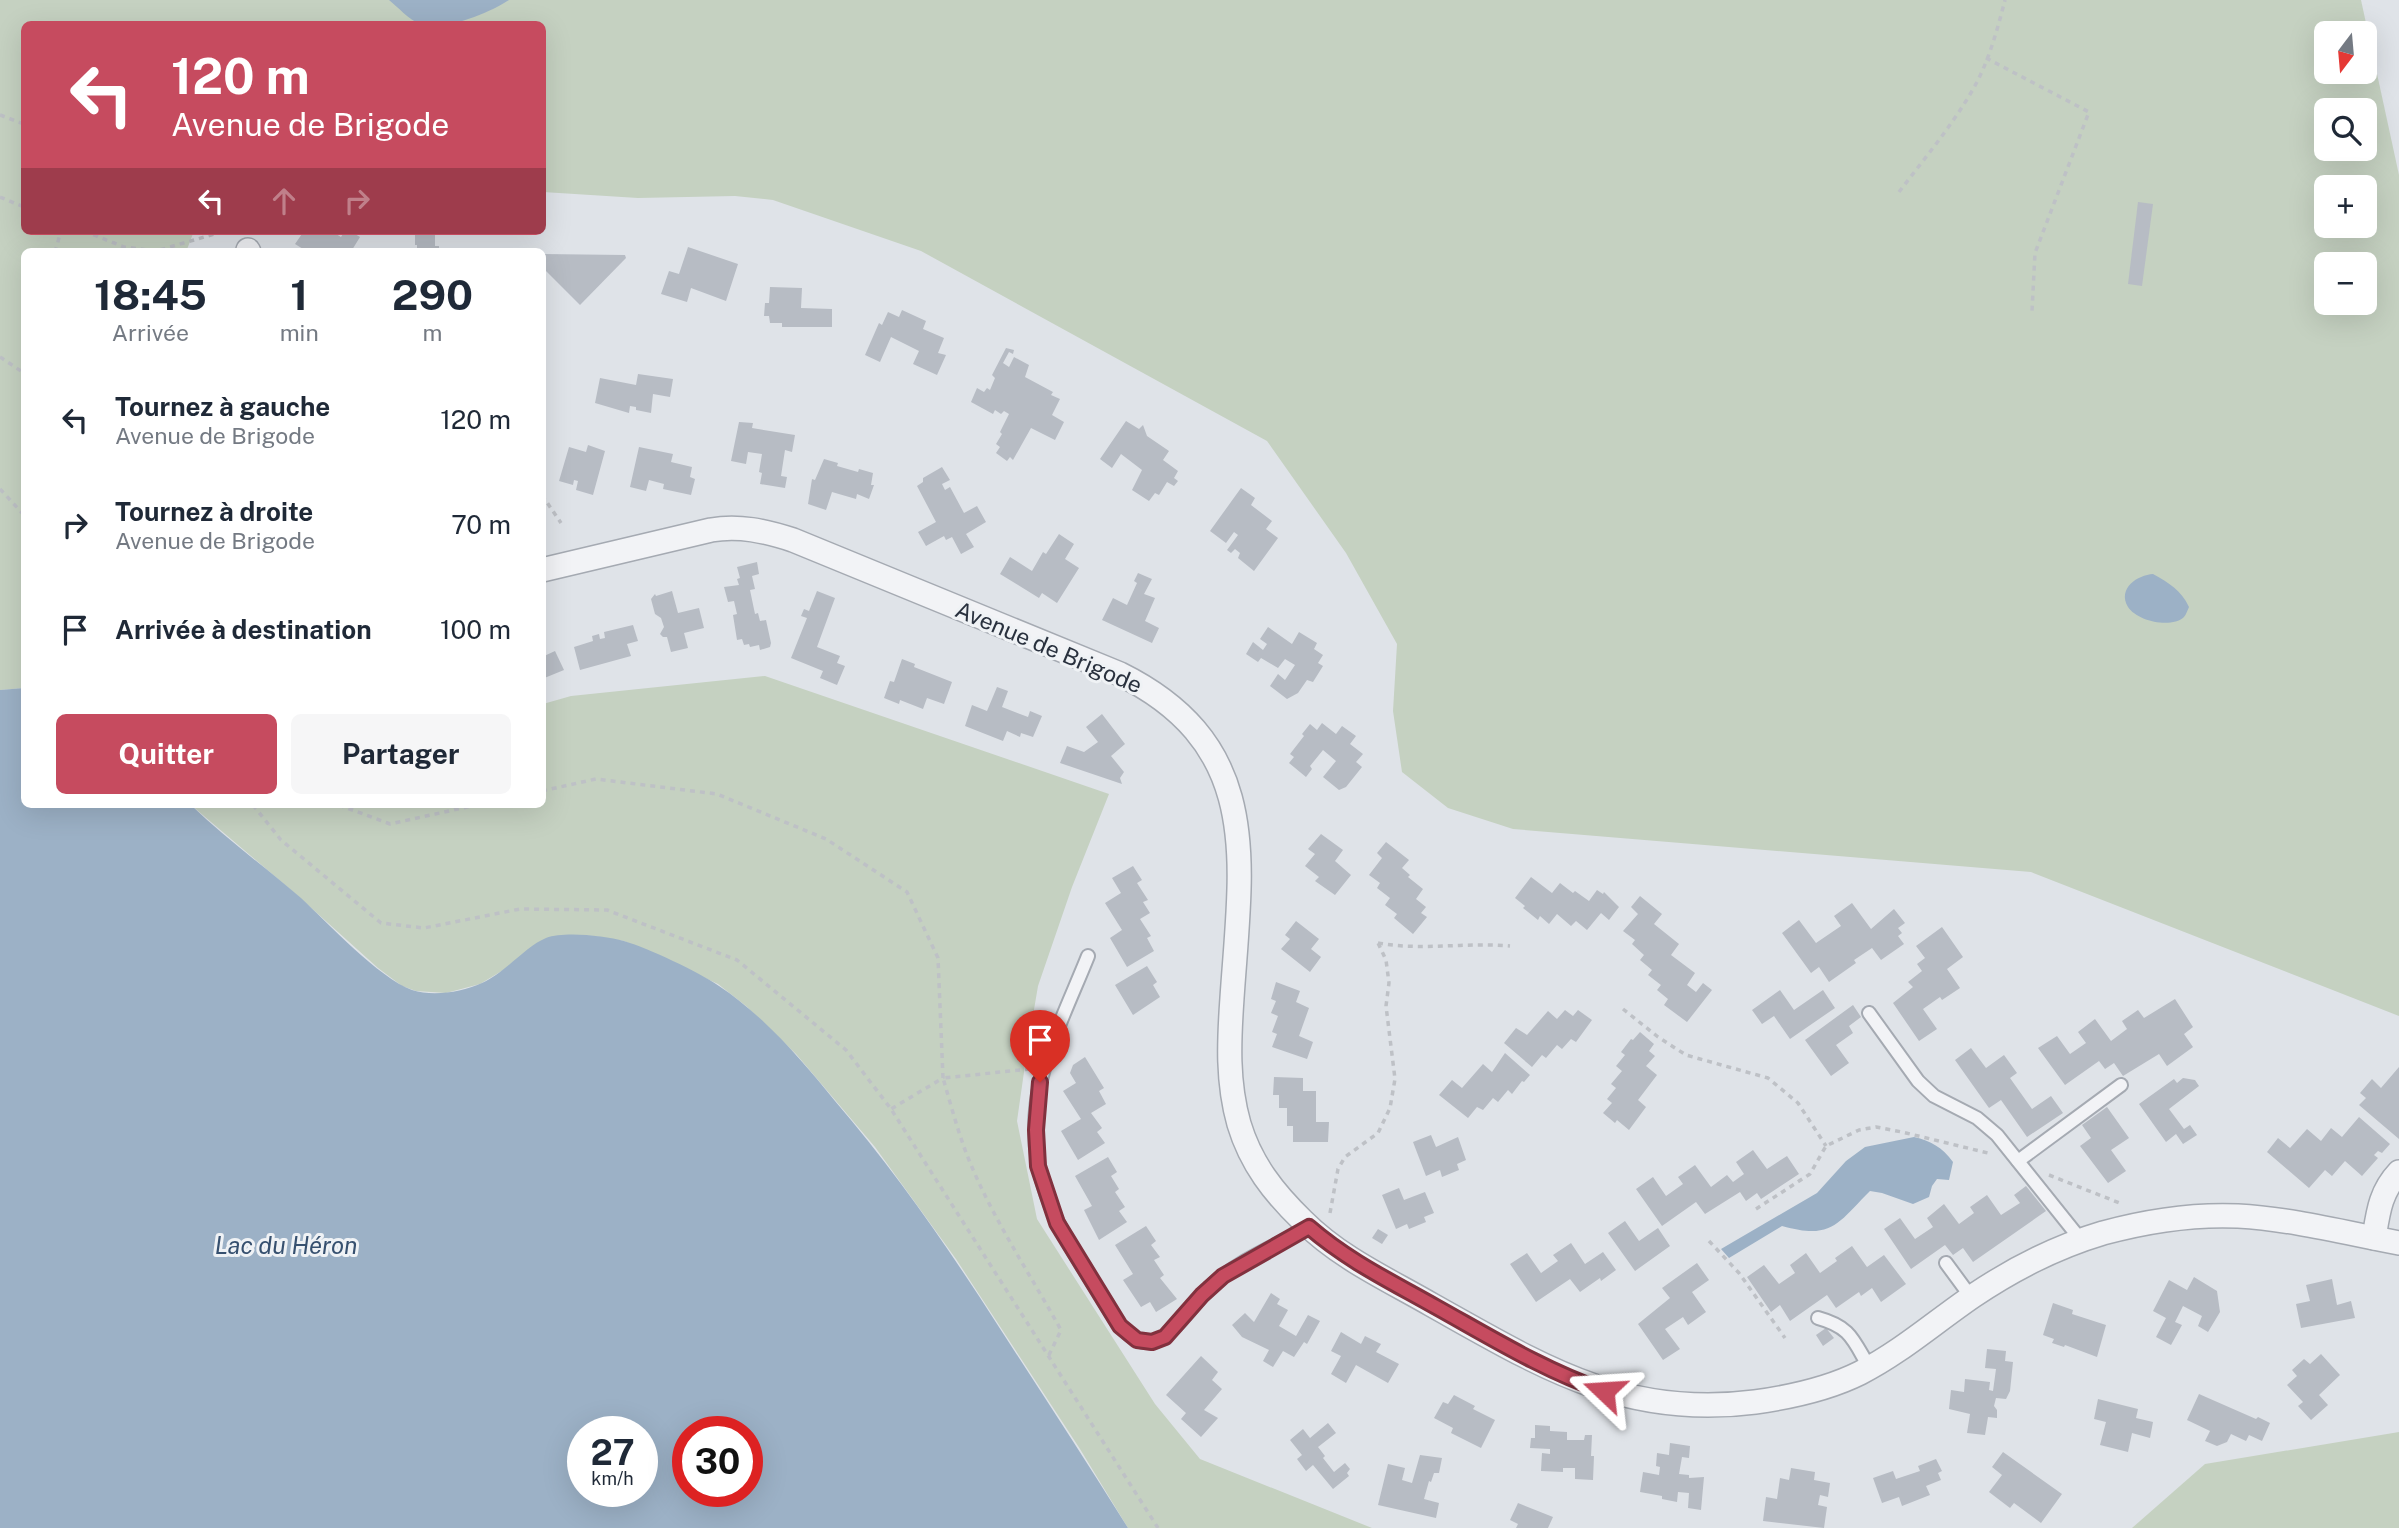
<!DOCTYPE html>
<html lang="fr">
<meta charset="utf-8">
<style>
:root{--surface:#fff;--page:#f6f6f7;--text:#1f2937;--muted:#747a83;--accent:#c64b5f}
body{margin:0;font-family:"Public Sans",sans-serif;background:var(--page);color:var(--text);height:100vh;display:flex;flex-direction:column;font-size:26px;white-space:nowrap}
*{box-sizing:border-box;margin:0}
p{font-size:23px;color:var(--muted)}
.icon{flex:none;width:38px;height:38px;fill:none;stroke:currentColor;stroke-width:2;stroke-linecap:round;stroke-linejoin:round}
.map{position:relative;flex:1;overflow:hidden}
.sheet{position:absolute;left:21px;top:248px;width:525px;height:560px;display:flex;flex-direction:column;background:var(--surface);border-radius:10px;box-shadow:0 7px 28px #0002}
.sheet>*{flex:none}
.hud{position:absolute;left:21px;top:21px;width:525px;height:214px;border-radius:10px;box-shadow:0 7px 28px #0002;background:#c64b5f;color:#fff;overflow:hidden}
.needle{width:46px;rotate:196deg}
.tools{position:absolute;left:2314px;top:21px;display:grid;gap:14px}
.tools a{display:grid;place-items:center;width:63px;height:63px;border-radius:10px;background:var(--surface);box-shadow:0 7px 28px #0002;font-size:35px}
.speed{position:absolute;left:567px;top:1416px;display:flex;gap:14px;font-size:35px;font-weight:700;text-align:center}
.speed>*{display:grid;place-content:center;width:91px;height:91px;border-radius:50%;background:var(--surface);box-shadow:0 7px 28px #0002;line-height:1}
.speed small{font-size:18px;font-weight:400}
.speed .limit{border:10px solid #d22;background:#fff;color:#111}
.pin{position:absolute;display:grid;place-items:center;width:60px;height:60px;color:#fff;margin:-72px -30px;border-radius:50% 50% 50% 0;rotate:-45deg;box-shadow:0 0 7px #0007}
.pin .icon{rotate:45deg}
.me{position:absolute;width:77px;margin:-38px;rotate:290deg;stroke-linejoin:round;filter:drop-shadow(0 0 5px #0008)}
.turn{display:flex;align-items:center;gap:24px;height:147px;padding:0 35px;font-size:32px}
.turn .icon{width:91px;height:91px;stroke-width:2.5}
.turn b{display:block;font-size:49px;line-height:60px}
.lanes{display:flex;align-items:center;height:66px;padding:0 35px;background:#0003;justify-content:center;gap:35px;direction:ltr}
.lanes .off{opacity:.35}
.eta{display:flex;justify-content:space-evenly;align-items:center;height:119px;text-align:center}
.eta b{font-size:42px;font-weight:700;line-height:49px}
.action{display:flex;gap:14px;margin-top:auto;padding:14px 35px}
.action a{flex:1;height:80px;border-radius:10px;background:var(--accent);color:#fff;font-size:28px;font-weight:700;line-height:80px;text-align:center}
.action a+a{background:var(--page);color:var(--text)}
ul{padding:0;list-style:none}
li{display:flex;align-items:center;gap:21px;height:105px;padding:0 35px}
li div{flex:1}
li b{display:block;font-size:26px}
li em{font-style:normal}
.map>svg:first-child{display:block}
.green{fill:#c5d1c1;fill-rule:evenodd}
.water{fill:#9cb1c6;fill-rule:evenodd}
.building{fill:#b7bcc4}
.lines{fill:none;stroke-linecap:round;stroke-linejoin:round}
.service-casing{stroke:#a5aab2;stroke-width:16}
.minor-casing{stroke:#a5aab2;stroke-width:26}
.path{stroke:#bec1c6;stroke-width:3.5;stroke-dasharray:5 5;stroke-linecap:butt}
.service{stroke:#f2f3f6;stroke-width:12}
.minor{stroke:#f2f3f6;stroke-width:23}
.route-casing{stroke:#81313e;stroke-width:18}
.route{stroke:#c64b5f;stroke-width:12}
.labels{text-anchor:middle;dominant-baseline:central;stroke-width:6;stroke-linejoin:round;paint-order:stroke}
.street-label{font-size:23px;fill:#29313e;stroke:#eff2f5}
.water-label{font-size:24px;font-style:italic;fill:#36506f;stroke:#eff2f5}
</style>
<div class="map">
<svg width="2399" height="1528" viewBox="0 0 2399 1528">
<rect width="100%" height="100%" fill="#dfe3e8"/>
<g class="green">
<path d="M0,0H2361L2399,175V1016L2031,872L1513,829L1448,808L1402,772L1393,711L1397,644L1346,553L1267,441L921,251L773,200L735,196L638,198L543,192L542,24H24V231H194L186,252H24V688L0,690ZM2326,33H2364V72H2326ZM2326,110H2364V149H2326ZM2326,187H2364V226H2326ZM2326,264H2364V303H2326Z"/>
<path d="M765,676L1109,794L1072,887L1038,986L1027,1051L1017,1121L1037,1219L1155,1404L1200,1459L1372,1528H1128L1080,1449L956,1259L875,1147L796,1054L746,1006L718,984L624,941L594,936L562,935L480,984L446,993L416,991L402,986L378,968L298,896L191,805H542L543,704L571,696Z"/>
<path d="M2399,1432V1528H2132L2205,1464Z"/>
</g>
<g class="water">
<path d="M389,0H509C489,13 444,32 420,24C409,20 398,7 389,0Z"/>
<path d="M2153,574C2169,583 2181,590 2189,607C2188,609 2186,615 2184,617C2171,629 2137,621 2128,607C2117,588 2138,575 2153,574Z"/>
<path d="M24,688V805H191C225,838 265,867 301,898C328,923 379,978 412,990C434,997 461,992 482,983C505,973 526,946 546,938C565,931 605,936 624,941C650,949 697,971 719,986C764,1016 801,1059 835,1101C895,1171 947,1246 997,1324C1041,1392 1085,1459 1128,1528H0V690ZM583,1432H642V1491H583ZM688,1432H747V1491H688Z"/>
<path d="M1914,1137C1931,1141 1942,1147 1953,1162L1949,1180L1937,1179L1932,1186L1929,1197L1913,1204L1882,1193L1870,1191C1837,1224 1832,1240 1782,1226L1729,1258L1721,1249L1817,1193L1846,1161L1865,1147Z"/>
</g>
<g class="building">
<path d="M2138,202L2153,204L2142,286L2128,284Z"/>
<path d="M304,231H331L341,237L345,231H350L360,237L352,250L355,252H308L295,244Z"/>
<path d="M415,231H435V246H439V252H417V245H415Z"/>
<path d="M688,247L738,264L726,301L691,288L687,302L661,294L669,271L679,274Z"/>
<path d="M542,254L625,255L626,258L580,305L542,267Z"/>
<path d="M770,287L802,288L801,308L832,309V327H782V323H770L769,316H764L765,303H769Z"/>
<path d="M902,310L926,321L923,329L944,338L938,353L946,355L937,375L913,364L919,351L891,337L880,362L865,355L879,323L882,325L888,312L899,317Z"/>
<path d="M1006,348L1014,350L1013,354L1009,352L1003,363L1009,367L1014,357L1029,365L1025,377L1053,392L1051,395L1060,399L1052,415L1064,422L1055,440L1031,428L1013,460L1010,457L1007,461L996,453L1000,447L996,444L1002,434L1000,432L1009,414L1004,411L1001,414L995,410L993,414L971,402L977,388L984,392L987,388L990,390L995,378L992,375Z"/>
<path d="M638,374L673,379L670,397L653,394L651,413L636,410V407L630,406L629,413L595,403L600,378L636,385Z"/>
<path d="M1126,421L1139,429L1143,425L1147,436L1169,451L1163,460L1178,471L1174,478L1178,481L1174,486L1167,482L1159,495L1155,493L1149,501L1132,490L1142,470L1121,454L1112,468L1100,459Z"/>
<path d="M739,422L753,423L752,428L795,435L792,452L785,450L781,476L787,477L785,488L760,484L762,473L759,472L762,454L748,452L746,464L731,461Z"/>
<path d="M588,445L605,451L593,495L576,490L578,481L574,480L573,485L559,481L569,447L586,452Z"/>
<path d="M639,447L673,454L671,462L692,467L690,477L695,479L691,495L663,489L664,484L649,480L646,491L630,487Z"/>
<path d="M824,459L838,463L837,466L858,472L859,469L873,473L871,485H874L869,499L857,494L856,499L832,492L826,510L808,504L812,479L815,480Z"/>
<path d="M942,467L950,480L942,484L945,490L950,487L964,513L977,506L986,522L966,534L974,547L961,554L952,537L946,540L944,536L926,546L918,532L936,522L917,486L923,482V478Z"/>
<path d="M1241,488L1255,498L1251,505L1272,521L1266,529L1278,538L1254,571L1238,558L1240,553L1235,549L1231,553L1227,550L1238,535L1234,532L1226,543L1210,531Z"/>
<path d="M1059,534L1074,544L1065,559L1079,568L1057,603L1042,593L1039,598L1000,574L1010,557L1032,571L1043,552L1046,554Z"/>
<path d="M757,562L759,574L752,576L755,589L750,590L755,614L758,613L760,621L766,620L771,643L770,647L760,650L759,645L750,647L749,644L744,645L742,639L737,640L733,615L737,614L734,601L728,602L724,587L739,585L737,579L740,578L737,567Z"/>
<path d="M1138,573L1152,579L1144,594L1155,598L1145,621L1159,628L1152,643L1102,620L1113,598L1127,605L1137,583L1134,581Z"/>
<path d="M672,591L678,613L699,608L704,628L684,633L688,648L671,652L667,637H663L660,634L664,627L661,618L655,614L651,599L655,594L656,596Z"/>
<path d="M817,591L835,598L817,647L840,656L837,663L845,666L837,685L820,678L823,671L791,658L807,618L801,616L804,609L809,611Z"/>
<path d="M633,625L638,641L627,644L631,656L580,670L574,647L593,641L592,636L599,634L600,639L605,638L604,632Z"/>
<path d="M1268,627L1292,644L1299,632L1317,643L1314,649L1323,655L1318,663L1323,666L1313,682L1307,680L1298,693L1287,699L1270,686L1278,674L1285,680L1295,665L1285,659L1278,668L1261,658L1258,662L1246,654L1253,642L1263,650L1267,644L1260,639Z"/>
<path d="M555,651L564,670L542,679V657Z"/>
<path d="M902,659L915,664L914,667L952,682L944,704L927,698L923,709L900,700L899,704L884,698L890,681L894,682Z"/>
<path d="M997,687L1008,691L1002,707L1028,717L1030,711L1042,716L1033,737L1021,733L1020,737L1007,731L1003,741L965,726L972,705L987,711Z"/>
<path d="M1102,714L1125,744L1111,756L1124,772L1120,778L1122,784L1060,763L1067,746L1084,752L1098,742L1086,727Z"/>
<path d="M1322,723L1336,734L1342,726L1356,736L1350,744L1363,754L1356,762L1362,767L1346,787L1339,790L1323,777L1336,761L1323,750L1310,766L1312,769L1306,777L1289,763L1294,757L1290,754L1304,736L1302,734L1310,724L1317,730Z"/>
<path d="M1321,834L1343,850L1335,861L1351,875L1335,895L1315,881L1319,877L1305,866L1315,854L1308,849Z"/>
<path d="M1386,842L1409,860L1402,868L1410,875L1408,877L1423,889L1416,899L1426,907L1421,913L1427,917L1413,934L1394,918L1397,914L1385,905L1390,898L1377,888L1380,883L1369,875L1382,858L1377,853Z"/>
<path d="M1133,866L1142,880L1137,883L1148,900L1143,902L1150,913L1140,919L1151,936L1147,938L1154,951L1127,967L1110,938L1122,930L1105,903L1121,893L1112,878Z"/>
<path d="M1531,877L1552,893L1560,883L1573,893L1575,891L1589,901L1597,890L1603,894L1604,892L1619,907L1609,920L1601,913L1587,930L1576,921L1571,926L1557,914L1549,924L1540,916L1538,920L1523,908L1525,906L1515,898Z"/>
<path d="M1640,896L1662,914L1654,924L1679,944L1671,955L1695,973L1687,985L1696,992L1703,983L1712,990L1687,1022L1664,1005L1668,999L1657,990L1661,985L1648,975L1652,970L1640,960L1644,955L1632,944L1635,940L1623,931L1638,914L1631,907Z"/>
<path d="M1852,903L1871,929L1894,909L1905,923L1898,928L1902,933L1898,936L1904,944L1881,960L1872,948L1854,960L1856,963L1829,982L1819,967L1811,973L1782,933L1799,920L1816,943L1841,926L1834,916Z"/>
<path d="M1296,921L1319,939L1311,949L1321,957L1310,972L1281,949L1290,939L1285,935Z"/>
<path d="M1942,927L1963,957L1947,969L1960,988L1942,1000L1940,997L1923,1009L1937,1029L1919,1041L1893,1003L1913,987L1908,982L1922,971L1917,964L1925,958L1916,946Z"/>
<path d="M1147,966L1157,982L1153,985L1160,997L1133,1015L1115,985Z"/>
<path d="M1276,982L1300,991L1296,1002L1309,1008L1299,1036L1313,1042L1307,1059L1272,1047L1277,1034L1272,1032L1278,1016L1271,1013L1276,1001L1271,999Z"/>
<path d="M1780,990L1794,1010L1823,990L1835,1008L1790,1039L1774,1016L1762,1024L1752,1010Z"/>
<path d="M2175,999L2193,1027L2184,1034L2193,1047L2167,1066L2159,1054L2123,1076L2114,1063L2105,1069L2099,1061L2065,1085L2038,1048L2057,1036L2070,1054L2086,1043L2078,1032L2095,1019L2111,1041L2127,1029L2122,1021L2138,1010L2144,1018Z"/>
<path d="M1853,1005L1861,1017L1849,1026L1853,1033L1836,1045L1849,1063L1831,1076L1805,1040Z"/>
<path d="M1565,1010L1573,1016L1578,1010L1592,1020L1576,1042L1571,1039L1562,1049L1557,1045L1546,1058L1542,1055L1532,1067L1504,1043L1516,1028L1527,1035L1548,1011L1557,1019Z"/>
<path d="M1640,1032L1654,1044L1649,1051L1655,1056L1646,1066L1657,1075L1638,1100L1646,1107L1629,1130L1617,1120L1615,1123L1603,1113L1612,1103L1607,1099L1616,1088L1611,1084L1622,1071L1616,1066L1625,1055L1621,1052L1631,1039L1633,1040Z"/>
<path d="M1971,1048L1986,1068L2004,1055L2017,1073L2010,1078L2032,1109L2051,1096L2063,1113L2027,1137L2001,1100L1989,1108L1955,1060Z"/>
<path d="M1505,1053L1530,1075L1524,1082L1522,1081L1512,1094L1508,1090L1498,1102L1493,1098L1483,1110L1477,1107L1468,1118L1439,1095L1452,1080L1462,1088L1483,1064L1492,1072Z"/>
<path d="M1085,1057L1104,1088L1099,1091L1106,1104L1091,1113L1102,1128L1097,1132L1105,1143L1078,1160L1061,1131L1081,1119L1063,1091L1076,1083L1070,1073L1073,1065Z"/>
<path d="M2399,1067V1139L2359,1105L2366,1098L2360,1093L2372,1079L2381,1088Z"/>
<path d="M1274,1077L1303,1078V1091H1316V1122H1329L1328,1142H1293V1126H1287V1108H1279V1095H1273Z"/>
<path d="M2183,1078L2195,1080L2199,1086L2169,1109L2184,1129L2190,1125L2197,1135L2183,1144L2176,1134L2166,1142L2139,1104L2174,1079L2177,1083Z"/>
<path d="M2107,1107L2129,1138L2111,1150L2126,1171L2108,1183L2080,1146L2091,1138L2082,1125Z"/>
<path d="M2359,1117L2390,1144L2382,1153L2378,1151L2374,1155L2378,1158L2362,1176L2345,1161L2332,1176L2325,1170L2309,1188L2267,1152L2278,1138L2290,1148L2307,1129L2321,1141L2331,1128L2342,1137Z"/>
<path d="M1431,1135L1436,1147L1458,1137L1466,1160L1457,1164L1459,1170L1442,1177L1440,1170L1426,1176L1413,1142Z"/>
<path d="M1753,1150L1767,1169L1787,1156L1799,1174L1761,1199L1757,1193L1746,1201L1740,1192L1705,1214L1696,1202L1662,1226L1636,1189L1653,1177L1666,1196L1683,1184L1678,1177L1695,1165L1711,1187L1727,1175L1733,1182L1744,1174L1736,1162Z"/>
<path d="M1108,1157L1117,1172L1111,1176L1119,1189L1115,1192L1125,1207L1119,1211L1127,1222L1099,1240L1084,1210L1092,1206L1075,1176Z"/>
<path d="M2026,1186L2046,1211L1973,1262L1963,1248L1953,1255L1945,1245L1911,1269L1884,1229L1900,1218L1915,1239L1933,1227L1927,1218L1944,1204L1959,1224L1974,1213L1970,1207L1987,1195L2001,1215L2020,1203L2014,1195Z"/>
<path d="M1399,1188L1404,1200L1425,1192L1434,1213L1424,1217L1426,1222L1409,1229L1407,1224L1396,1229L1382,1195Z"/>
<path d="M1625,1221L1639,1241L1658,1228L1670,1246L1635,1271L1608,1233Z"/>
<path d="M1146,1226L1156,1241L1151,1245L1160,1257L1154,1260L1164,1275L1160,1278L1177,1299L1156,1312L1150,1302L1141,1307L1123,1280L1133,1274L1115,1245Z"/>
<path d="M1378,1229L1388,1235L1382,1244L1372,1238Z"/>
<path d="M1571,1243L1585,1264L1603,1252L1616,1270L1601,1281L1600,1278L1580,1292L1570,1279L1536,1302L1510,1264L1527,1253L1541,1273L1558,1261L1553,1255Z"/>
<path d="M1852,1246L1867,1267L1884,1255L1906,1284L1881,1302L1872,1288L1861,1296L1859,1292L1836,1308L1827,1295L1790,1321L1780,1305L1771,1312L1747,1277L1764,1265L1779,1284L1795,1273L1790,1265L1806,1253L1820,1273L1837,1261L1835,1258Z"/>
<path d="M1697,1263L1709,1280L1692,1292L1706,1312L1688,1325L1683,1317L1665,1329L1680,1349L1663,1360L1638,1324L1670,1298L1662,1288Z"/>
<path d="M2194,1277L2217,1291L2220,1312L2208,1332L2198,1326L2202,1316L2183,1306L2175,1322L2182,1325L2171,1345L2156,1337L2166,1318L2153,1311L2169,1280L2187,1290Z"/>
<path d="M2332,1279L2337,1305L2351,1301L2355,1318L2301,1328L2296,1304L2310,1301L2306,1285Z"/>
<path d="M1271,1293L1280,1299L1277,1304L1288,1310L1279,1326L1296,1336L1308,1315L1320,1321L1307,1344L1304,1342L1294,1357L1283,1351L1273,1367L1263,1361L1269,1350L1242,1337L1232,1325L1245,1313L1254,1322Z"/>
<path d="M2053,1303L2073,1310L2072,1314L2106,1325L2097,1357L2065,1345L2064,1347L2052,1343L2054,1339L2043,1335Z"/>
<path d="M1826,1328L1834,1338L1823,1346L1816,1335Z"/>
<path d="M1341,1332L1361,1344L1365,1336L1381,1344L1376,1352L1399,1364L1388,1383L1356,1365L1346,1383L1331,1374L1341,1356L1331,1351Z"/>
<path d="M1987,1349L2006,1351L2005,1361L2013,1362L2010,1391L2006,1399L1996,1398L1994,1406L1997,1410V1418L1988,1417L1985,1435L1967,1433L1970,1414L1949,1409L1951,1390L1964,1392L1965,1379L1990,1382L1989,1390L1993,1391L1996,1369L1985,1368Z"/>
<path d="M2321,1354L2340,1375L2319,1395L2328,1405L2311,1420L2298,1406L2303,1402L2287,1385L2297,1376L2292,1370L2304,1359L2310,1364Z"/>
<path d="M1201,1356L1218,1372L1212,1380L1222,1389L1204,1410L1218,1418L1201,1437L1181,1419L1186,1413L1166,1395Z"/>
<path d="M2199,1394L2256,1419L2258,1417L2270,1423L2262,1441L2249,1435L2246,1441L2231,1434L2227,1442L2217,1446L2205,1441L2210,1431L2187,1420Z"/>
<path d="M1454,1395L1475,1406L1473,1409L1495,1420L1481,1448L1451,1433L1453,1428L1434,1418L1443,1402L1448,1404Z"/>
<path d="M2098,1399L2138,1409L2136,1418L2153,1422L2150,1438L2132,1433L2128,1452L2100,1445L2106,1422L2094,1419Z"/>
<path d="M1328,1423L1336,1433L1318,1447L1325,1456L1323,1458L1334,1472L1345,1463L1350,1469L1347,1473L1349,1476L1333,1489L1313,1465L1306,1471L1297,1459L1302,1455L1290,1440L1303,1429L1310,1438Z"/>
<path d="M1535,1425L1550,1426V1431L1567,1432V1440H1584L1585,1435H1592L1591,1456H1594L1593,1480L1575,1479V1468H1563V1472L1541,1471L1542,1453L1550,1454V1449L1530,1448L1531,1438H1535Z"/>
<path d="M1670,1443L1690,1446L1689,1458L1682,1457L1679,1474L1689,1475V1478L1704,1477L1701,1510L1688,1508L1689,1493L1678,1492L1677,1502L1662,1499V1496L1640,1492L1643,1472L1659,1475L1660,1467L1656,1466L1657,1453L1669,1455Z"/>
<path d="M2003,1452L2062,1494L2041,1523L2014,1503L2010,1508L1989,1492L2002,1475L1992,1467Z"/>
<path d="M1420,1455L1442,1458L1439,1473H1434L1431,1482L1429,1481L1424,1499L1439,1503L1436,1518L1378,1505L1388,1464L1405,1468L1402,1480L1412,1483Z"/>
<path d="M1936,1459L1942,1471L1938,1473L1941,1480L1926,1486L1930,1495L1902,1506L1899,1497L1882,1503L1873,1478L1893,1471L1896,1479L1920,1471L1918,1466Z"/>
<path d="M1791,1468L1815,1472L1814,1480L1830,1483L1828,1497L1820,1495L1818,1505L1827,1507L1824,1528L1763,1521L1766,1497L1777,1499L1780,1478L1789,1480Z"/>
<path d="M1518,1503L1553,1517L1548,1528H1516L1518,1524L1510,1520Z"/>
</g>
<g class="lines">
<defs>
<g id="service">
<path d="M1088,956C1072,996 1051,1039 1041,1080C1020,1166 1056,1226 1100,1294C1111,1312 1126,1345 1152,1342C1170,1340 1196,1301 1209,1288C1237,1261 1275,1246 1309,1228"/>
<path d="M1869,1013L1918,1081L1934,1096L1977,1118L1997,1135L2081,1240"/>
<path d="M2018,1161L2121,1085"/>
<path d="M1946,1263L1971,1297"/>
<path d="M1818,1318C1851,1327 1853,1340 1869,1367"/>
</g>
<g id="minor">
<path d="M248,250L249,252"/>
<path d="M542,570L711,530C739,525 765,531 793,540L1120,674C1265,746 1241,863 1232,998C1229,1041 1227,1082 1239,1124C1251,1164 1274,1193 1303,1221C1340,1258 1387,1279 1432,1305C1541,1366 1624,1419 1755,1402C1791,1397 1828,1389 1860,1373C1901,1352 1935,1322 1973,1296C2013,1269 2056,1247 2103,1233C2147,1221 2192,1214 2238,1216C2292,1219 2346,1233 2399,1243"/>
<path d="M2374,1238C2378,1213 2380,1192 2399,1172"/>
</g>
</defs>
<use href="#service" class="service-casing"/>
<use href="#minor" class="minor-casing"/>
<g class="path">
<path d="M1986,58L2089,112L2035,253L2032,311"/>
<path d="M0,115L24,124"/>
<path d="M1899,192C1924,159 1951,127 1972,91C1988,64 1997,31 2005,0"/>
<path d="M0,197L24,207"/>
<path d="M84,231L124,247L156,251L225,231"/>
<path d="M55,252L61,231"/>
<path d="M0,357L24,373"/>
<path d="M0,489L24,515"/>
<path d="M542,495L561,523"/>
<path d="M542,791L596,779L717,794L826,839L907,892L938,958L943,1078L891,1109"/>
<path d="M253,805L281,840L381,923L424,928L520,909L607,910L737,960L846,1050L891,1109L1158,1528"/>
<path d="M339,805L390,824L476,805"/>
<path d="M1378,943C1422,951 1466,942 1510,946"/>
<path d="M1623,1009L1658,1037L1686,1055L1768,1078L1798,1103L1826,1146"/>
<path d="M1030,1069L943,1078C951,1105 958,1133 969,1160C993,1219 1030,1274 1061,1330L1048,1357"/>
<path d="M2049,1175L2122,1204"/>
<path d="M1756,1209L1810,1174L1826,1146L1859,1130L1876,1127L1902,1132L1992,1154"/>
<path d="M1330,1213L1338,1169L1345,1157L1378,1133L1390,1108L1395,1079L1386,1006L1389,983L1386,960L1378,943"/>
<path d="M1709,1241L1739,1273L1785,1338"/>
</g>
<use href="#service" class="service"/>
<use href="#minor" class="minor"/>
</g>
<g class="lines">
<defs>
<path id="route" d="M1040,1082L1036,1130L1038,1166L1057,1223L1120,1326L1137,1340L1152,1342L1165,1337L1202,1295L1223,1276L1309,1227C1348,1261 1392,1282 1436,1307C1490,1337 1545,1371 1604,1391"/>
</defs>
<use href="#route" class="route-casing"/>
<use href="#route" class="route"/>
</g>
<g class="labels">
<g class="street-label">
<text transform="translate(1049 647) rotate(23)">Avenue de Brigode</text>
</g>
<g class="water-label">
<text x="286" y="1245">Lac du Héron</text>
</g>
</g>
</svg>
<div class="tools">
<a><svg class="needle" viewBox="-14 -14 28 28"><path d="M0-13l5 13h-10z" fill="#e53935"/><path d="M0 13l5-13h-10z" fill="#747a83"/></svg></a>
<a><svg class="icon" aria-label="search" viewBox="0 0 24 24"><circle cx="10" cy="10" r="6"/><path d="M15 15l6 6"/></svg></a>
<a>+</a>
<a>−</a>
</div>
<div class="speed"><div>27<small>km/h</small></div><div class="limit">30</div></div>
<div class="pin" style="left:1040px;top:1082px;background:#d93025"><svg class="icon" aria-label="arrive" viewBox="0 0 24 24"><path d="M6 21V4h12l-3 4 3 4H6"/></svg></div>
<svg class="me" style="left:1604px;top:1391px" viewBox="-20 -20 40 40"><path d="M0-17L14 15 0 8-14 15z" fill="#c64b5f" stroke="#fff" stroke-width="4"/></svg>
<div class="hud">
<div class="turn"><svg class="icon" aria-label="left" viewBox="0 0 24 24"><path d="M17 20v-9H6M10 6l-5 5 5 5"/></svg><div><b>120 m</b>Avenue de Brigode</div></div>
<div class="lanes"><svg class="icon" aria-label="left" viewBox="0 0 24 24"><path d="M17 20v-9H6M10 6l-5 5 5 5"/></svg><svg class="icon off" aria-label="ahead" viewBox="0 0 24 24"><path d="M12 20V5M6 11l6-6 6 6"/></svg><svg class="icon off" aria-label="right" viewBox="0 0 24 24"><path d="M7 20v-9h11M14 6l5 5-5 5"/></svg></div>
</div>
<section class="sheet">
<div class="eta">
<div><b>18:45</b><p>Arrivée</p></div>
<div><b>1</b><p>min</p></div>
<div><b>290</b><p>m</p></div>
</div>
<ul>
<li><svg class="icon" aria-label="left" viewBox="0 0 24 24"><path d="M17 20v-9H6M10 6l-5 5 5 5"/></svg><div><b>Tournez à gauche</b><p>Avenue de Brigode</p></div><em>120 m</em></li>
<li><svg class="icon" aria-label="right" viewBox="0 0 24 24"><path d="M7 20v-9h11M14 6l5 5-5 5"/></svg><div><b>Tournez à droite</b><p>Avenue de Brigode</p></div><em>70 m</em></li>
<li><svg class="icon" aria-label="arrive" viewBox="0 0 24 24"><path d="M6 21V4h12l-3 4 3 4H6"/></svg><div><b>Arrivée à destination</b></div><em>100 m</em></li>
</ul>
<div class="action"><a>Quitter</a><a>Partager</a></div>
</section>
</div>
